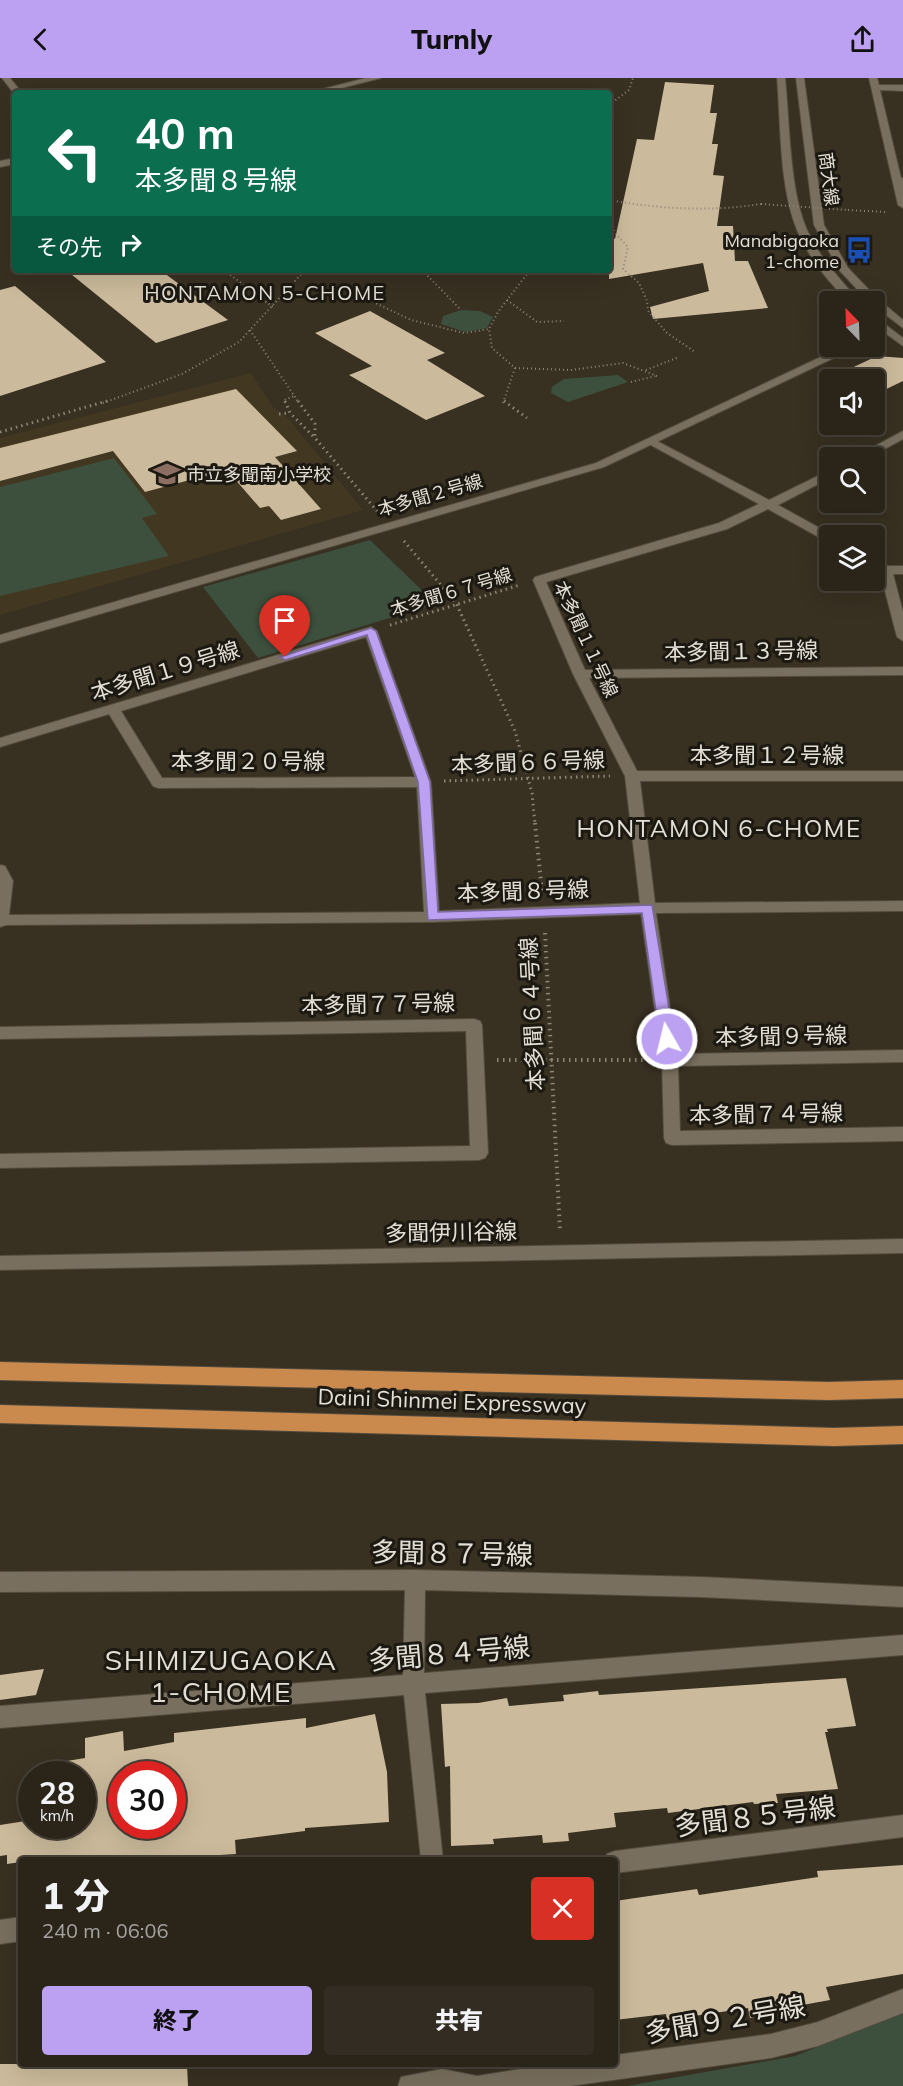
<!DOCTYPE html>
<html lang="ja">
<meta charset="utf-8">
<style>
:root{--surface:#2a2419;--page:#322c22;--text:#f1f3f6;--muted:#a5a4a2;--line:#464138;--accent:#bca0f2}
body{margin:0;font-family:Mulish,"Noto Sans JP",sans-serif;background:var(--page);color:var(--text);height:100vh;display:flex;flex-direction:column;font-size:22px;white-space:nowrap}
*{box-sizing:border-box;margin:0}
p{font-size:20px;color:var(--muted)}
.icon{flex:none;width:33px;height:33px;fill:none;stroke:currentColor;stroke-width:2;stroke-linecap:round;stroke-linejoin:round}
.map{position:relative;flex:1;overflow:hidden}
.sheet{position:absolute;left:18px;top:1779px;width:600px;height:210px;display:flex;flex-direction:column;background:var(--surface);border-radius:6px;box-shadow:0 6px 24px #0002,0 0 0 2px var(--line)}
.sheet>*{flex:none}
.banner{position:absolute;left:12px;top:12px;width:600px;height:183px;border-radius:6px;box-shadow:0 6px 24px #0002,0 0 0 2px var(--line);background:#0b6e4f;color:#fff;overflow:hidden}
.needle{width:39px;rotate:337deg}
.fabs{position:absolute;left:819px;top:213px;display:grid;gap:12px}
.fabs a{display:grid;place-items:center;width:66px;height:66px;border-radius:6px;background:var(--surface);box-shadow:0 6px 24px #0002,0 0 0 2px var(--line);font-size:30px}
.speed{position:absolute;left:18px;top:1683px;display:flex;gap:12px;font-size:30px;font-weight:700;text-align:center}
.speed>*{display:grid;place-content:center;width:78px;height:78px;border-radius:50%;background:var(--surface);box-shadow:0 6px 24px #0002,0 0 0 2px var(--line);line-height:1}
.speed small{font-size:15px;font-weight:400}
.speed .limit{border:9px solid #d22;background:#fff;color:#111}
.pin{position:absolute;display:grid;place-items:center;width:51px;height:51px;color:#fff;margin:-62px -26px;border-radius:50% 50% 50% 0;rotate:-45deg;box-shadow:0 0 6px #0007}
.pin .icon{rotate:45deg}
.me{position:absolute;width:66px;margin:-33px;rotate:352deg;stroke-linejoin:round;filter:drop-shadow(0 0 4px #0008)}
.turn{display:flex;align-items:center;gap:21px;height:126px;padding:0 24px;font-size:27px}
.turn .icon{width:78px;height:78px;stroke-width:2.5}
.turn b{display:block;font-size:42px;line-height:51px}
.then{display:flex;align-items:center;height:57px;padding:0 24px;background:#0003;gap:12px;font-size:22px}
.round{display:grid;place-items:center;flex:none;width:63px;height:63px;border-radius:6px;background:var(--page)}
.headline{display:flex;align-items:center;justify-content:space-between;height:102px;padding:0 24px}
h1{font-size:36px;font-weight:800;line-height:45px}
.cta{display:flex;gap:12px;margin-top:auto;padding:12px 24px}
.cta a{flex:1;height:69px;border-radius:6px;background:var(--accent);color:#111;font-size:24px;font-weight:800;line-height:69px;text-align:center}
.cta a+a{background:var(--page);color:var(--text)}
header{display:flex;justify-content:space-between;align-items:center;height:78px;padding:0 24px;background:var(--accent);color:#111;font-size:27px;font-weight:800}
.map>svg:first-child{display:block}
.built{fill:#423721}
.green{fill:#3d4f3d}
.building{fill:#cbba9b;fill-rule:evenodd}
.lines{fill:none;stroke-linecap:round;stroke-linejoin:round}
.minor-casing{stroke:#534c3e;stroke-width:2}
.tertiary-casing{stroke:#534c3e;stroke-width:2}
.motorway-casing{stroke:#534c3e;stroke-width:2}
.path-far2{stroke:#8c8679;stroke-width:2;stroke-dasharray:1 3;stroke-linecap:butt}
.path-far1{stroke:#8c8679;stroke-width:3;stroke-dasharray:1.5 4;stroke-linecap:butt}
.path{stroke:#8c8679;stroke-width:4;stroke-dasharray:1.5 4.5;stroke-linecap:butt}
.minor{fill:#786f5e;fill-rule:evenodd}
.tertiary{fill:#786f5e;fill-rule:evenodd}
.motorway{fill:#ca8a4d;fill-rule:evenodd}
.path-bridge{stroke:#8c8679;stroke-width:2;stroke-dasharray:1 3;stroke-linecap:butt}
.route{fill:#bca0f2;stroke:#7a689d;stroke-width:1.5}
.labels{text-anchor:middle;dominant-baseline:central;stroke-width:6;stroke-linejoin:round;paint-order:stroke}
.far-street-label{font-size:18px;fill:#e4dfd5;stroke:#1c1912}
.far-poi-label{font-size:18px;fill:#e4dfd5;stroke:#1c1912;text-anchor:end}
.far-neighbourhood-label{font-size:20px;letter-spacing:1.5px;fill:#e4dfd5;stroke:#1c1912}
.street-label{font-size:22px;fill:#e4dfd5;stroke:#1c1912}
.neighbourhood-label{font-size:24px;letter-spacing:1.5px;fill:#e4dfd5;stroke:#1c1912}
.near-street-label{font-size:27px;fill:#e4dfd5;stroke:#1c1912}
.near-neighbourhood-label{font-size:28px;letter-spacing:1.5px;fill:#e4dfd5;stroke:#1c1912}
</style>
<header><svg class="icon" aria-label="back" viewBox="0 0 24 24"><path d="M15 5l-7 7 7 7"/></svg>Turnly<svg class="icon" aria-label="share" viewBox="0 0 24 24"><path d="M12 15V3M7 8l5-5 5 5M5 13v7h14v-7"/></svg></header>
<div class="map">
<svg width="903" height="2008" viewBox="0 0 903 2008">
<rect width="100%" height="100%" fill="#383021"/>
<path class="built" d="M251,295L273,329L288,340L363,432L0,537V360Z"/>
<g class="green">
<path d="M461,232L480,233L493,239L487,250L465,254L441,246L443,238Z"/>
<path d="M618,297L628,304L568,324L551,315L552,309L564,301Z"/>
<path d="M114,380L157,436L142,440L169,478L0,518V409Z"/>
<path d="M370,462L436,526L258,580L203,509Z"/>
<path d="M903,1935V2008H627L795,1978Z"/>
</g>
<g class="building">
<path d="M665,4L714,7L710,35H717L712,66H718L713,97L724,98L717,148H733L735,183H748L768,230L653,241L650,229L709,213L703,185L609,201V156L615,161L637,61L654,62Z"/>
<path d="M66,192H160L228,242L156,265Z"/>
<path d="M15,208L106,284L0,318V212Z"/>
<path d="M370,233L445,275L427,282L485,318L426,342L349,297L372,288L315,255Z"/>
<path d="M877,278L903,280V303L874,317V302H826Z"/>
<path d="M236,311L297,373L275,379L321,431L281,442L269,428L260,430L227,392L145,414L113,373L0,403V370Z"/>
<path d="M44,1591L36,1617L0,1622V1597Z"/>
<path d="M846,1600L856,1648L827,1651L828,1654H825L838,1711L776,1716L778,1725L754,1726L753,1724L668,1735L667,1730L614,1735L616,1749L568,1755L569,1763L543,1765L542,1757L493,1761L494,1766L451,1768L450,1688L445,1689L441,1626L478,1625L507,1620L509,1628L564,1623L563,1617L598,1613L599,1617Z"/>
<path d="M375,1636L387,1694L389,1744L305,1750V1753L235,1762L236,1776L139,1782H69L70,1777L21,1782V1784L7,1786V1777L0,1778V1747L32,1742V1748H82V1735H88L86,1696H62L61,1684L85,1680V1660L123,1653L124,1673L174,1664V1655L306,1640V1650ZM122,1696H172V1748H122Z"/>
<path d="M903,1787V1896L826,1909L830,1922L797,1928L798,1931L750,1940L748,1930L667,1942L666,1936L615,1942V1823L697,1811L699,1817L818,1799L817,1793Z"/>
<path d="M0,1986H187L188,2008H0Z"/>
</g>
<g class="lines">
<defs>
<g id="minor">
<path d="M869,0H877L879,7H903V13L880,12L901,100H903V130L898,127Z"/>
<path d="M903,353V361L868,380H853Z"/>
<path d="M653,361L769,422L830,392V400L778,427L834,458H830V464L826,463L768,431L727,451L546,504L585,592L903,589V597L589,600L637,693H903V703H640L655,825L903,823V833L656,835L677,976L903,972V984L678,988L680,1053L903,1049V1063L672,1067L666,1065L664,1060L662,982L641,836L432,844L6,847L0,849V787L5,788L13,803L9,837L424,834L417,709L158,710L153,708L109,636L0,669V660L371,549L377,553L431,704L439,833L640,825L625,698L573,596L533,502L535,499L719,445L759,426L649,366V362ZM366,559L415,699L162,700L121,633Z"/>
<path d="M874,482L888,488H903V496H893L903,534V563L897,559L880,494L874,491Z"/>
<path d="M474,941L480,943L482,947L488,1075L485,1080L479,1082L0,1090V1076L470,1068L466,953L0,961V949Z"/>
<path d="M415,1492L701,1499L903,1509V1529L701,1519L425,1512L424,1595L903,1557V1577L425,1615L443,1782H421L404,1617L0,1650V1628L403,1597L405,1512L0,1514V1494Z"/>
<path d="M903,1737V1759L615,1795V1782H604L607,1776L615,1773Z"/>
<path d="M21,1839V1863L0,1866V1842Z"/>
<path d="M903,1911V1935L818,1968L771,1980L570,2008H398L401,1999L442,1991L477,1998L553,1986H615V1977L771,1956L818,1944Z"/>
</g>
<g id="tertiary">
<path d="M2,0H10L22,15L15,17Z"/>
<path d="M366,0H381L322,15H307Z"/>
<path d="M777,0H785C790,45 789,119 810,158C822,183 842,203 860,224H849C828,204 808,178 797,152C779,108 781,47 777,0Z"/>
<path d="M796,0H804L824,147L848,190L877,220L903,242V250L874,228V224H869L840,193L814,147Z"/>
<path d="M15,80V86L0,89V83Z"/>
<path d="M874,238L903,260V268L874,247Z"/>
<path d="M844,268H859L604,389L0,565V557L596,385Z"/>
<path d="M903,1161V1175L0,1192V1178Z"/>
</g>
<g id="motorway">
<path d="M0,1284L829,1304L903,1302V1320L829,1322L0,1302Z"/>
<path d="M0,1327L834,1350L903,1348V1366L834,1368L0,1345Z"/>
</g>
</defs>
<use href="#minor" class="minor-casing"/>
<use href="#tertiary" class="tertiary-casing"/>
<use href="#motorway" class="motorway-casing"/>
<g class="path-far2">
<path d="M609,27L629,12L633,0"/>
<path d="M609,122C660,131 710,134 761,126"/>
<path d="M848,132L886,134"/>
<path d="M609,141L615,155L628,169L623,191L639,205L647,223L648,233L667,255L695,274"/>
<path d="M224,192L273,229"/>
<path d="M422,192L461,232"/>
<path d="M369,222L411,242L464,255L489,251"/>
<path d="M507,222L537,244L564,243"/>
<path d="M250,252L299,325"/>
<path d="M515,290L571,292L623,285L657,298"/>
<path d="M646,292L679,279"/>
<path d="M631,304L656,298"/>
<path d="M103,325L182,296L239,264L305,192"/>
<path d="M285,325L284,322L294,318"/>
<path d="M503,325L515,290L492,270L489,251L498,234L530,192"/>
</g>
<g class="path-far1">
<path d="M285,323L290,335L315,360"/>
<path d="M298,323L315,346V360L377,433"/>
<path d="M504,323L527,340"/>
<path d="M279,336L290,335"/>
<path d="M0,354L107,323"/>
<path d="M404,463L456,525L515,653L532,715L535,746"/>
<path d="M390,547L520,507"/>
<path d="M444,703L610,698"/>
</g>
<g class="path">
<path d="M535,745L542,814"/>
<path d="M545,855L560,1153"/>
<path d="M497,982H649"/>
</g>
<use href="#minor" class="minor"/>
<use href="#tertiary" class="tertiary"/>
<use href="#motorway" class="motorway"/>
<path class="path-bridge" d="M761,126L848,132"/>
</g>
<path class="route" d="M371,550L376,553L430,704L438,834L652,827L674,961L672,964H662L660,961L642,835L428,842L418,704L367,557L285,582L280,579Z"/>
<defs>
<symbol id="bus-bare" viewBox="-9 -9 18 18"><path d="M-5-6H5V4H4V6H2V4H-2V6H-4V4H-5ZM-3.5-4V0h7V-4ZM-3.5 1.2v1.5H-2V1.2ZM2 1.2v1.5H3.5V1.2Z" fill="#1a4fb4" stroke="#1c1912" stroke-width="2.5" paint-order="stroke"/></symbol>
<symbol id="school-bare" viewBox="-9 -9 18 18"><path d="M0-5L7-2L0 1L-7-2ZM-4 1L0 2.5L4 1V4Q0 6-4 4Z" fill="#8d6e63" stroke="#1c1912" stroke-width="2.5" paint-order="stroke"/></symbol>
</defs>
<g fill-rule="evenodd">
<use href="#bus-bare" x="840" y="153" width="38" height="38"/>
<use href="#school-bare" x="148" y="377" width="38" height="38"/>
</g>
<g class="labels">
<g class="far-street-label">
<text transform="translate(829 101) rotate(83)">商大線</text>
<text transform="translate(430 417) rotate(-16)">本多聞２号線</text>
<text transform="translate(451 514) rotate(-17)">本多聞６７号線</text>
<text transform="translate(586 561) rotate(65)">本多聞１１号線</text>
</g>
<g class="far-poi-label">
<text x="839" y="162">Manabigaoka<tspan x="839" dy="21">1-chome</tspan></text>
<text x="187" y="396" text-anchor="start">市立多聞南小学校</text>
</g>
<g class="far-neighbourhood-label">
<text x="265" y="214">HONTAMON 5-CHOME</text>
</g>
<g class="street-label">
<text transform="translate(741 573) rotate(-1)">本多聞１３号線</text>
<text transform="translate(165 593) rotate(-17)">本多聞１９号線</text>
<text x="767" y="677">本多聞１２号線</text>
<text x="248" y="683">本多聞２０号線</text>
<text transform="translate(528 684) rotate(-2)">本多聞６６号線</text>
<text transform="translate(523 813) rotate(-2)">本多聞８号線</text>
<text transform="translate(378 926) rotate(-1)">本多聞７７号線</text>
<text transform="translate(532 936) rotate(-93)">本多聞６４号線</text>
<text transform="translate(781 958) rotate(-1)">本多聞９号線</text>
<text transform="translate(766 1036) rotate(-1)">本多聞７４号線</text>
<text transform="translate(451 1154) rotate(-1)">多聞伊川谷線</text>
<text transform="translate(452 1323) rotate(2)">Daini Shinmei Expressway</text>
</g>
<g class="neighbourhood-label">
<text x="719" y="750">HONTAMON 6-CHOME</text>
</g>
<g class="near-street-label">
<text transform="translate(452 1475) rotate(1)">多聞８７号線</text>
<text transform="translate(449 1575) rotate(-5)">多聞８４号線</text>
<text transform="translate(755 1738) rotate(-7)">多聞８５号線</text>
<text transform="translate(725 1941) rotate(-10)">多聞９２号線</text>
</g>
<g class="near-neighbourhood-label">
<text x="221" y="1581">SHIMIZUGAOKA<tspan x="221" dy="32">1-CHOME</tspan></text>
</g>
</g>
</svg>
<div class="fabs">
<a><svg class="needle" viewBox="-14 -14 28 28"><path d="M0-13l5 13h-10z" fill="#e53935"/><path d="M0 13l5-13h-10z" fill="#a5a4a2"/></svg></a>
<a><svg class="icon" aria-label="sound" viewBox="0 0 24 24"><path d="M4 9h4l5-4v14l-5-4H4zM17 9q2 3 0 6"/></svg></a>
<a><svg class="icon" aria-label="search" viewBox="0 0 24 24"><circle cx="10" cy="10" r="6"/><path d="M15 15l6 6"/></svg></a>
<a><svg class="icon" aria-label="layers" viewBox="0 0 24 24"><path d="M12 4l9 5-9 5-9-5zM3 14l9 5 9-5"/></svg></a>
</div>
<div class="speed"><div>28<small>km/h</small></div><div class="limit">30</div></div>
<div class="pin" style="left:285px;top:579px;background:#d93025"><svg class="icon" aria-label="arrive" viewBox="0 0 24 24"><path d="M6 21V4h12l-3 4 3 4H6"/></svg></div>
<svg class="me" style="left:667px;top:961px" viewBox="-20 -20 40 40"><circle r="17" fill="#bca0f2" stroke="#fff" stroke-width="3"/><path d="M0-11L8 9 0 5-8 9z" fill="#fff"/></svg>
<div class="banner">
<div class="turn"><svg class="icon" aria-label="left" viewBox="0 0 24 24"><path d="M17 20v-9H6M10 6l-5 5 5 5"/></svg><div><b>40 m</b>本多聞８号線</div></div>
<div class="then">その先<svg class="icon" aria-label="right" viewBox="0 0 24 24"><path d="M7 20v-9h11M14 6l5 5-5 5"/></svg></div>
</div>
<section class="sheet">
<div class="headline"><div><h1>1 分</h1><p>240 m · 06:06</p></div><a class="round" style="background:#d93025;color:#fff"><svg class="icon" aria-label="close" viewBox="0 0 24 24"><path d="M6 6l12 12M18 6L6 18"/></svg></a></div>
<div class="cta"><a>終了</a><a>共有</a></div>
</section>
</div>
